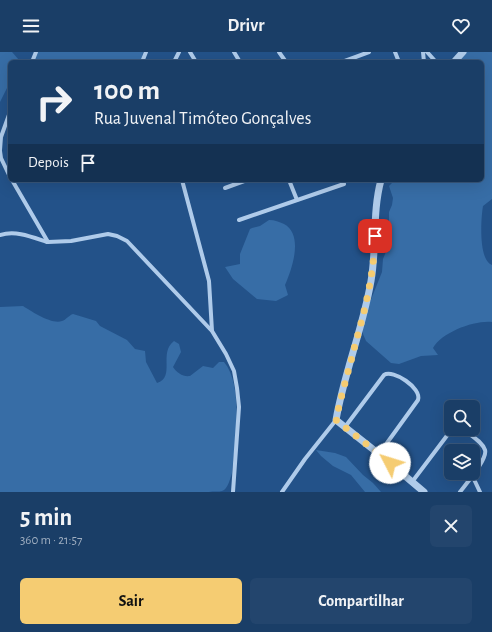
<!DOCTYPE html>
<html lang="pt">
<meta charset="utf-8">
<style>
:root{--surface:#1a3e67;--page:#23456d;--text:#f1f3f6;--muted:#9faec0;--line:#38577b;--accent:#f5cc72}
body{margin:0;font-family:"Alegreya Sans",sans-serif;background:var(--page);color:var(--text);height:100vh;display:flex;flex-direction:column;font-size:15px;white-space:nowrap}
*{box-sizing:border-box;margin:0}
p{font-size:13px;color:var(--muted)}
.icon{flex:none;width:22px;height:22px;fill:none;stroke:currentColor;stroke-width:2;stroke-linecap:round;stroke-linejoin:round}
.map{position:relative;height:440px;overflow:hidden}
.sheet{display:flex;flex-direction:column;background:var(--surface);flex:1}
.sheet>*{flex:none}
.guide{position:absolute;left:8px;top:8px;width:476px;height:122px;border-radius:6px;box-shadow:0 4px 16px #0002,0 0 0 1px var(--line);background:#1a3e67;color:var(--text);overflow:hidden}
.fabs{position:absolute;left:444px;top:348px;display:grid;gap:8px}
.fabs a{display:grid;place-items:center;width:36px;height:36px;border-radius:6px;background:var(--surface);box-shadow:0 4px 16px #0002,0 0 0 1px var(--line);font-size:20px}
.pin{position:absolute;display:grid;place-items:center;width:34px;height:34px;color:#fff;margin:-17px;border-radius:8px;box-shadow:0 2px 6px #0006}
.me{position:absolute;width:44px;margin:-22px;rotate:310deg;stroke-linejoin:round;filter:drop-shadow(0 0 3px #0008)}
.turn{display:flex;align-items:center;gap:14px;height:84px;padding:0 20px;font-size:18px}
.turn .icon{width:52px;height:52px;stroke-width:2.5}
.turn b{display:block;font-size:28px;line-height:34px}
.then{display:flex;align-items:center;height:38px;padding:0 20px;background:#0003;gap:8px;font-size:15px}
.round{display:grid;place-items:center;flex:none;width:42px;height:42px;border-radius:6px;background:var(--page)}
.overview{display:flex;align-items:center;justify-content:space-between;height:68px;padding:0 20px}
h1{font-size:24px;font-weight:600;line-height:30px}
.action{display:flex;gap:8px;margin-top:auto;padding:8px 20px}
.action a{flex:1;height:46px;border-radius:6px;background:var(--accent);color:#111;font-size:16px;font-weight:600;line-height:46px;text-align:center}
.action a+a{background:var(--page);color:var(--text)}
header{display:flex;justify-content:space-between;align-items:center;height:52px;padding:0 20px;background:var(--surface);font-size:18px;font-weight:600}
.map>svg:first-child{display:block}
.green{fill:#376da6}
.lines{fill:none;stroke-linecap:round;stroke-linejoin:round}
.minor{stroke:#afcbea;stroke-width:4}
.tertiary{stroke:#afcbea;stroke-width:7}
.route{stroke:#f5cc72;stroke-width:7;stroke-dasharray:0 12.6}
</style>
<header><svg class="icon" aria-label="menu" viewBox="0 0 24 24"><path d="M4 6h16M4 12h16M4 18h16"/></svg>Drivr<svg class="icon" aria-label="heart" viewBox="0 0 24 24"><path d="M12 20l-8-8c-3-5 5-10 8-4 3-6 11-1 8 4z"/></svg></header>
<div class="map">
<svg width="492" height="440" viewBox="0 0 492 440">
<rect width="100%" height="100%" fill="#235289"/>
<g class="green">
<path d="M0,0H12L19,8L18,10H10V30L0,50Z"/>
<path d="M36,0H143L141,10H31Z"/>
<path d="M465,0H492V147L483,154C481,166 478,208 492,213V270C475,268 442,280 433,296L438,303L421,304L399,312L391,311L366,289L363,282L362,274L366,260L382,220L383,207L387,197L385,186V177L388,175L391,179H392L389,169V160L392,153L393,146L389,134L392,131L393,128H482V10H457Z"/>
<path d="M269,168C275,168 279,170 284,172C304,183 292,217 285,233L288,243L276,249L257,247L233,227L225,215L240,212V202L250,177L252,176L260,174Z"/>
<path d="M23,254C31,259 52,273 62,269C66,268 69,263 73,262L96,269L100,274L127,288L135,297L145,299L146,310L157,331C176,325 158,301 174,289L179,292L181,300L173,315C177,321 183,325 190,324L203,314L213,316L219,310H224C244,333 235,393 232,421C230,427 228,437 222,439C219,440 213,439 209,440H0V255Z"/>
<path d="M316,398L335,401L346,405L363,423L373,431L381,440H365L351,423L333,414L321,404Z"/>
</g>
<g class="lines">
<g class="minor">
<path d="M190,0L196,10"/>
<path d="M234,0L240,10"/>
<path d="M279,0L286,10"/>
<path d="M395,0L399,10"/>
<path d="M423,0L424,10"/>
<path d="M427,0L436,10"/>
<path d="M32,10L36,0"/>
<path d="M142,10L146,0"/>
<path d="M174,10L179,0"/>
<path d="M342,10L369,0"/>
<path d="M0,98L1,85L10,60"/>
<path d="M0,99L1,106L10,125"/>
<path d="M12,128L48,190L71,189L108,182L117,184L127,189L211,278"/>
<path d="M182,128L209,229L212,279L226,302L234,319L237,336L239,355L233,440"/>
<path d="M289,128L297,148"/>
<path d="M225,136L247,128"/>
<path d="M239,168L344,132"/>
<path d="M0,183C16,178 32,185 47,190"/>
<path d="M345,375L384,323C393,317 422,336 418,348L379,402"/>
<path d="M472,423L480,440"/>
<path d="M412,430L452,377"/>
<path d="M282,440L305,407L336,368"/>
<path d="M460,440C465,433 488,407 485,398C482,389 470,383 463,377"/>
</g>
<g class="tertiary">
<path d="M454,10L463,0"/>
<path d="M381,128C372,161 377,195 371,229C363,276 344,321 336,368L379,402L424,440"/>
</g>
</g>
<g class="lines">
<path class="route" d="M375,184C374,222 365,258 355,293C349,318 341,343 336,368L390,411"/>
</g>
</svg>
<div class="fabs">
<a><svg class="icon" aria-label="search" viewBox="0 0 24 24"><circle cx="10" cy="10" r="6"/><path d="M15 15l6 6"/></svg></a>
<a><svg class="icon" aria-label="layers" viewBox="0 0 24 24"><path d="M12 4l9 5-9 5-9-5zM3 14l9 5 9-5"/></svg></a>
</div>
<div class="pin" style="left:375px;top:184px;background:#d93025"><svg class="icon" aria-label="arrive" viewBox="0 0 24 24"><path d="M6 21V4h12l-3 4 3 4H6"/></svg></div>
<svg class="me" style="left:390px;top:411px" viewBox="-20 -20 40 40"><circle r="19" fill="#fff"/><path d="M0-13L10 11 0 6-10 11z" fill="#f5cc72"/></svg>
<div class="guide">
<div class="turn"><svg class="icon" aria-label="right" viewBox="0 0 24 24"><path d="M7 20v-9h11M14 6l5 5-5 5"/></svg><div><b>100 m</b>Rua Juvenal Timóteo Gonçalves</div></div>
<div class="then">Depois<svg class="icon" aria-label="arrive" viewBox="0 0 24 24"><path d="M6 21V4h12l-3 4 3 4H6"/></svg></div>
</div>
</div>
<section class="sheet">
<div class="overview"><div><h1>5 min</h1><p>360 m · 21:57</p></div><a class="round"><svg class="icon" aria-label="close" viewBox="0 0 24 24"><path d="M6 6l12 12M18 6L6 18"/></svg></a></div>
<div class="action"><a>Sair</a><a>Compartilhar</a></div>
</section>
